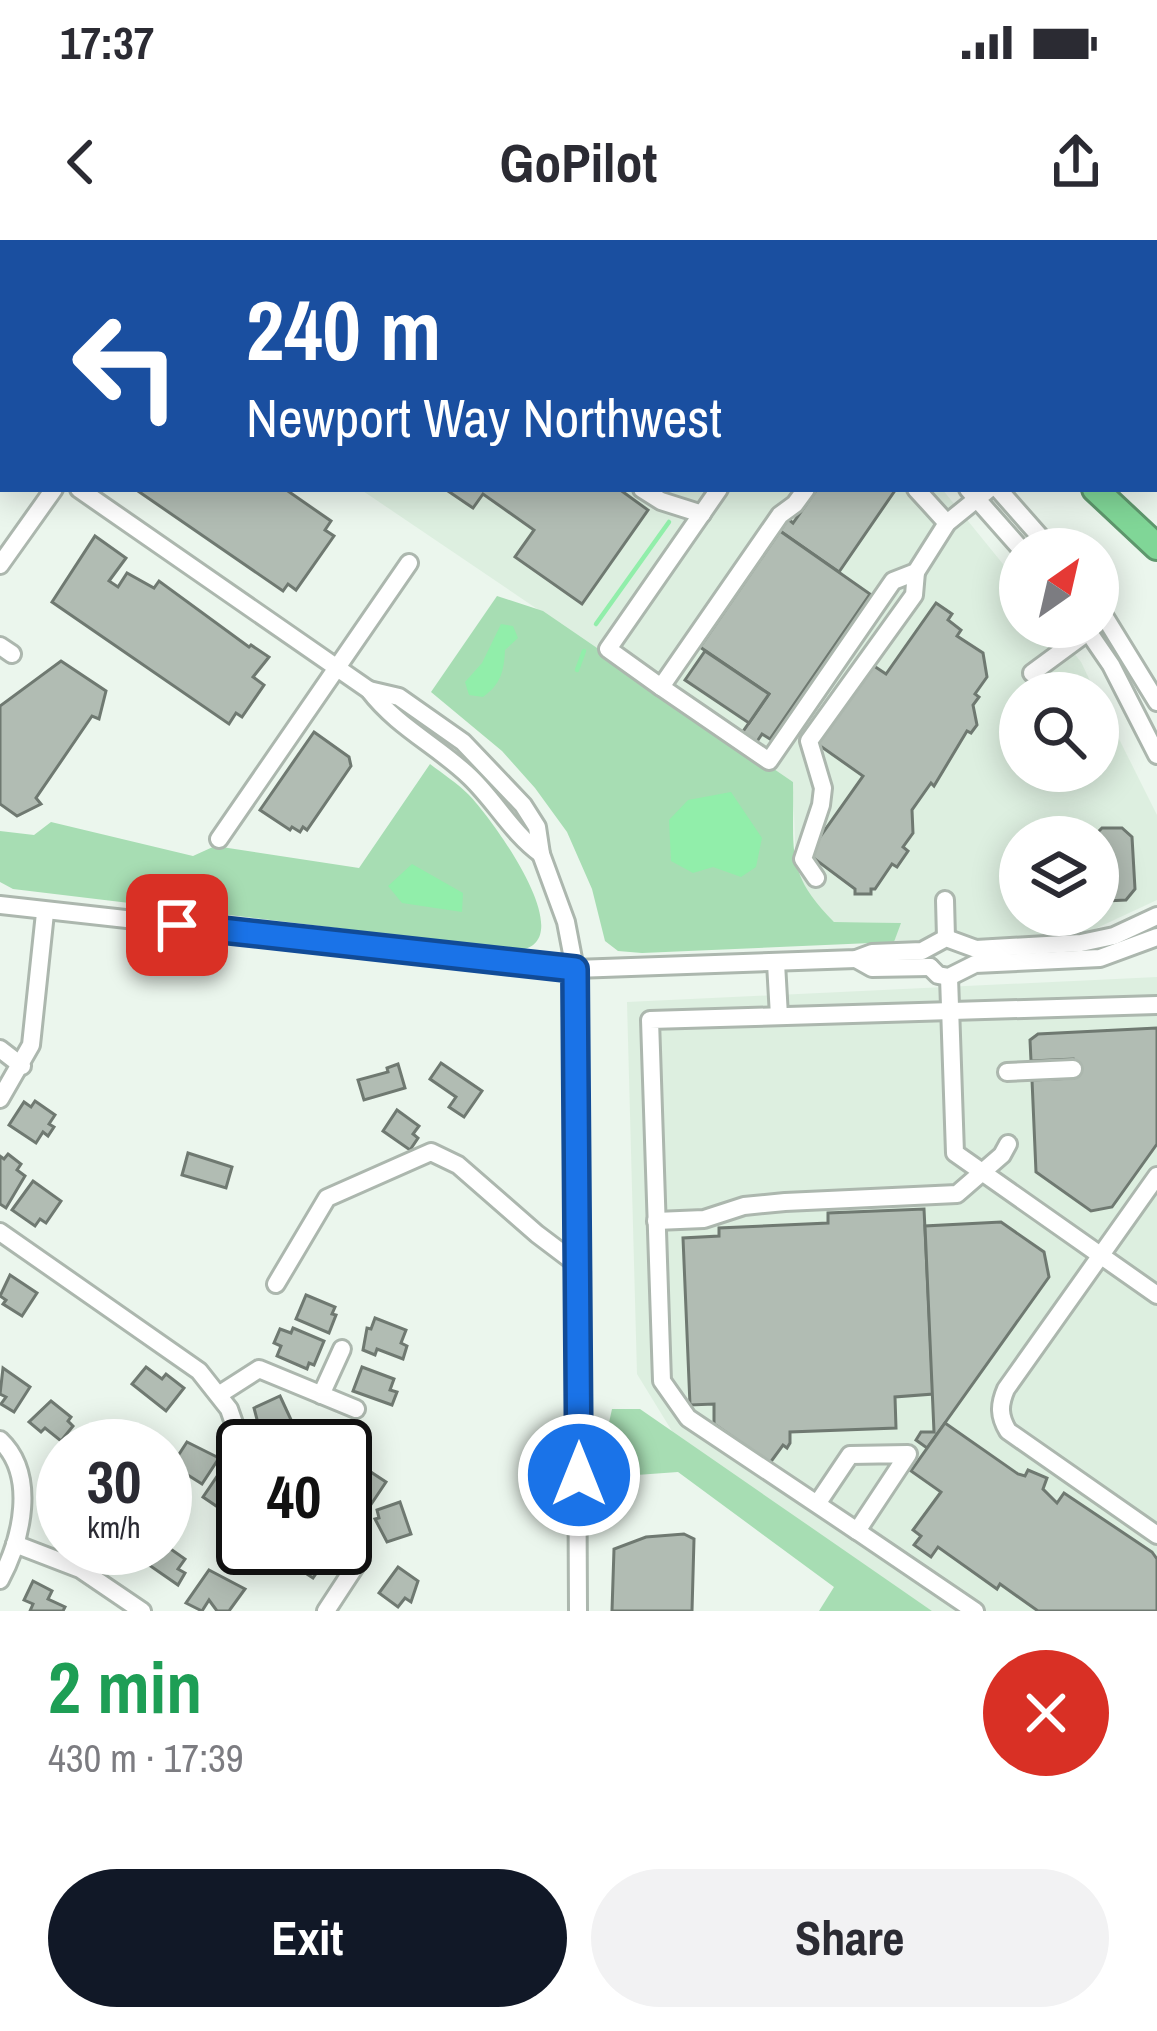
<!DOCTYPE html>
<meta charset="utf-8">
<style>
:root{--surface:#fff;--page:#f2f2f3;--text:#2b2b33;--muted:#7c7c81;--accent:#111827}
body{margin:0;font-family:"Archivo Narrow",sans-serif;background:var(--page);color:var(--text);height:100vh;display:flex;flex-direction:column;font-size:45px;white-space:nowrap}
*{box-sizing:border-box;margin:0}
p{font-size:39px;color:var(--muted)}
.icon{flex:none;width:66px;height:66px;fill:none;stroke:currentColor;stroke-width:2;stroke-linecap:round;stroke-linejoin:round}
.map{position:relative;height:1371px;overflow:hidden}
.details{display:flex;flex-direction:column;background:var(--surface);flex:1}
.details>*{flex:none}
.top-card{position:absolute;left:0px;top:0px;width:1158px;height:252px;box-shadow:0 6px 30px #0003;background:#1a4fa0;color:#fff;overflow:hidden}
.needle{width:78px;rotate:34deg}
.buttons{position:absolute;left:999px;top:288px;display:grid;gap:24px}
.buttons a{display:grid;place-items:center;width:120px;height:120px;border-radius:50%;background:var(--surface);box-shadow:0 6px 30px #0003;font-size:60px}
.speed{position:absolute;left:36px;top:1179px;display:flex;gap:24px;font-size:60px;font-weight:700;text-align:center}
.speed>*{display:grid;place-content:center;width:156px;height:156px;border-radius:50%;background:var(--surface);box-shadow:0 6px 30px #0003;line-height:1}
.speed small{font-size:30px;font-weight:400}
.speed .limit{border:6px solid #111;border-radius:18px;background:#fff;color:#111}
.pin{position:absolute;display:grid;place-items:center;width:102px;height:102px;color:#fff;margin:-51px;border-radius:24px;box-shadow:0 6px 18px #0006}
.me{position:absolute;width:132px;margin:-66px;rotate:0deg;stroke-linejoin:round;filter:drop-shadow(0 0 9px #0008)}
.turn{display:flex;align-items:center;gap:42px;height:252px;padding:0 48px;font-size:54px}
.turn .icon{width:156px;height:156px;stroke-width:2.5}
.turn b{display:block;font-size:84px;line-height:102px}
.round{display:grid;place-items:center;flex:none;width:126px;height:126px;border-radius:63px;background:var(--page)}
.head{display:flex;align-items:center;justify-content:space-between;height:204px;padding:0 48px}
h1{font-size:72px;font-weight:700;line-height:90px;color:#1e9e55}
.action{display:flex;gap:24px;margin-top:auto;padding:24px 48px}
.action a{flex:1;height:138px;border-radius:72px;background:var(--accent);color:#fff;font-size:48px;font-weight:700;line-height:138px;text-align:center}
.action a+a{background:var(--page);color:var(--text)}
.status{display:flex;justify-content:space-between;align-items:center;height:84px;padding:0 60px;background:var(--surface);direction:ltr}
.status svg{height:33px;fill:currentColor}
header{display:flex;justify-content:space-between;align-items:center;height:156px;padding:0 48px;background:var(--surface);font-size:54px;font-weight:700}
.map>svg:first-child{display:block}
.built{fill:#ddefe0;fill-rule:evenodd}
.green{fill:#a7ddb3}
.water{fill:#91eeaa}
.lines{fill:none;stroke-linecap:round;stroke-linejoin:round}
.stream{stroke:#91eeaa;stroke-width:4.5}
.building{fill:#b1bcb3;stroke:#6f7971;stroke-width:3}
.minor-casing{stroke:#acb7ae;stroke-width:22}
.highway-casing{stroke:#5e976d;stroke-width:30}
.minor{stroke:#fff;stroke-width:16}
.highway{stroke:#80d697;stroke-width:24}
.route-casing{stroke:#114b97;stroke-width:30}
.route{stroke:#1a73e8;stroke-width:21}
</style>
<div class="status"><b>17:37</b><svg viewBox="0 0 49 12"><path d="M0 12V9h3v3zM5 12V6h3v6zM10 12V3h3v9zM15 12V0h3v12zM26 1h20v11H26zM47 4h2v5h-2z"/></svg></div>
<header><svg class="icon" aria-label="back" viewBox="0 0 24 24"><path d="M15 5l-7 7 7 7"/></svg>GoPilot<svg class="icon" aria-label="share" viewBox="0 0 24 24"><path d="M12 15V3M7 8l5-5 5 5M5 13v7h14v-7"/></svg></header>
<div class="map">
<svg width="1157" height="1371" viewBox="0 0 1157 1371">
<rect width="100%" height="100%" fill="#ebf6ed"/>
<g class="built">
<path d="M360,249H942L1020,345V387H1053L1081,422L1096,453H1020V531H1098V457L1157,575V660L1084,694L894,702L900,683L834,682L812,660L796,634L793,542ZM1020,597H1098V675H1020Z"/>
<path d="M1157,737V1371H932L675,1196L637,1134L627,762Z"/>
</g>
<g class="green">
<path d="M497,356L543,371L793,542C795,609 783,631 834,682L901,683L894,702L642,713L618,711L605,701L592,649L567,592L535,548L502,511L431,452Z"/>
<path d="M430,524C443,534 457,543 468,554C491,577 583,702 519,710L13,649L0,642V591L34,595L51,582L193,616L215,606L359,628Z"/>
<path d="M612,1169H640L932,1371H819L834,1347L678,1232L609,1237L605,1201Z"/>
</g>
<g class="water">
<path d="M501,384L513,386L518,398L505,410C504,431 501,444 483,457L469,455L465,442L482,423Z"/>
<path d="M731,552L762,598L756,627L741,637L713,627L693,633L671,621L669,580L688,560Z"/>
<path d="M412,624L463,653L462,672L402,663L388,646Z"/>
</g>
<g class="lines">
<g class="stream">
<path d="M817,0L819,3"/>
<path d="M596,384L669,282"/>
<path d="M577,430L584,411"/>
</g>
</g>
<g class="building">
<path d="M135,249H285L331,281L325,290L334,296L296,350L288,344L283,351Z"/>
<path d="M445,249H619L648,270L582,364L515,317L534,290L483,254L473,268Z"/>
<path d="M817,249H896L839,332L780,291L788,279L793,283Z"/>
<path d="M780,291L870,354L770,499L762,494L756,503L742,493L769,454L700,407Z"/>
<path d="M95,296L126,318L109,341L118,347L127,333L154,348L159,341L249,407L251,405L269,417L253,437L264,445L242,477L236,473L229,484L52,362Z"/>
<path d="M936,363L952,374L948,380L961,390L957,396L983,413L987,437L975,454L979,457L973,465L977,485L971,493L967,491L934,546L931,543L912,570L913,593L903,607L908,611L897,627L892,624L875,649H871V654H855V649L808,614L863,536L816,503L871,424L886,434Z"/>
<path d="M705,411L769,454L749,483L685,440Z"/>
<path d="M61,421L106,451L99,479L92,476L36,558L41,564L17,576L0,564V466Z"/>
<path d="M314,492L349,517L351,526L307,590L303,587L300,592L292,587L290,590L260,570Z"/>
<path d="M1102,588H1122L1132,597L1135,649L1126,660L1106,661L1098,653V597H1093Z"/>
<path d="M1157,788V904L1112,967L1091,971L1036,932L1032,840L1073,838V819L1031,821L1030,800L1038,794Z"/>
<path d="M441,823L482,851L464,877L449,867L456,857L430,839Z"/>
<path d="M398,824L405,848L364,860L358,840L388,832L387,828Z"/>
<path d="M35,861L55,875L49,884L54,887L48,896L43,892L36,903L9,885L24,862L31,867Z"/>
<path d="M397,870L419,886L413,894L418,898L410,910L383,891Z"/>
<path d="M188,913L232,927L226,948L182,935Z"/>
<path d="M8,914L21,924L17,930L25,936L6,968L0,964V916L4,919Z"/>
<path d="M33,941L61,961L46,983L40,979L35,986L12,970Z"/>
<path d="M924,969L933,1154L895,1157L896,1188L790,1192V1203L787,1208L783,1205L770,1223L714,1184V1164L690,1165L683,998L719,996V988L828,983V973Z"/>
<path d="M1001,982L1044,1012L1049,1037L927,1208L916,1200L921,1192H934L925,986Z"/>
<path d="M10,1035L37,1053L22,1076L3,1064L6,1060L0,1056Z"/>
<path d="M306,1055L335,1067L332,1074L336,1075L329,1093L296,1079Z"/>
<path d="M375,1078L406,1090L401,1103L407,1106L403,1119L377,1109L375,1115L363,1110L367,1088L371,1089Z"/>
<path d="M293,1088L324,1101L314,1125L309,1123L307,1129L277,1116L281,1106L274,1103L280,1089L291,1093Z"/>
<path d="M146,1127L162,1139L166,1134L184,1148L166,1171L132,1144Z"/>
<path d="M362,1127L394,1139L390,1150L397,1152L392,1165L353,1151Z"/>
<path d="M3,1128L30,1147L14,1172L1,1164L6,1157L0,1154Z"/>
<path d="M280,1156L293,1184L268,1195L265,1189L260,1191L254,1168Z"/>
<path d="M51,1161L71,1177L68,1181L73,1186L61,1201L45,1188L41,1192L29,1182Z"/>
<path d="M945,1183L1018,1234L1025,1236L1028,1230L1047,1238L1043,1249L1057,1263L1064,1253L1152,1312L1157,1319V1371H1038L1000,1344L997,1349L938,1307L931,1317L914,1305L921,1296L913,1290L941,1252L911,1231Z"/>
<path d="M305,1189L312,1194L316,1189L330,1198L326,1204L329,1206H293Z"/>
<path d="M130,1190L132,1206H92L91,1194Z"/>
<path d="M187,1202L219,1218L202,1244L172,1225Z"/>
<path d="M348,1217L386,1242L370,1266L345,1249Z"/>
<path d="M220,1232L229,1239L226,1243L243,1253V1269L233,1285L225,1279L228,1274L203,1257Z"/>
<path d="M400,1262L411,1294L387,1302L375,1279L379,1278L377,1270Z"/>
<path d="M684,1294L694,1299L692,1371H612L614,1309L646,1297Z"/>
<path d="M165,1305L185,1319L178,1329L185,1333L178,1345L149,1325Z"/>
<path d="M285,1308L320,1311L324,1308L331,1312L313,1338L293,1325L289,1330L276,1321Z"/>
<path d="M398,1327L418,1341L411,1362L405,1358L398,1367L379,1353Z"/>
<path d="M209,1330L245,1349L229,1371H217L209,1360L202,1371L186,1363Z"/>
<path d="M33,1341L52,1351L48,1359L65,1367L63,1371H30L33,1364L24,1360Z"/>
</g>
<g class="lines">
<defs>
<g id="minor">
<path d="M292,0L297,3"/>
<path d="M556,0L560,3"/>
<path d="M747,0L749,3"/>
<path d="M775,0L778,3"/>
<path d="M1154,0L1157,4"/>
<path d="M226,3L228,0"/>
<path d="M622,3L624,0"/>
<path d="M0,120L3,116"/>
<path d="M0,132L3,134"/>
<path d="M0,195L3,197"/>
<path d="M79,249L369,450C397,487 438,506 470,537C496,562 512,593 541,614"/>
<path d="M642,249L661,261L702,274"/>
<path d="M719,249L608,409L661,447L780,275L795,264L806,249"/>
<path d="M916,249L947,283"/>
<path d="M968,249L1021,309"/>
<path d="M998,249L1051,309"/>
<path d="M0,325L54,249"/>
<path d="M1098,366L1157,462"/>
<path d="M1085,387L1111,425L1157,515"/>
<path d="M0,406L12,414"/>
<path d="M1032,433L1089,391"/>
<path d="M661,447L769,521L893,341L916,332L947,283L989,249"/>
<path d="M369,450L399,457L463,502L523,565L537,587L541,614L566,682L575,729L578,1371"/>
<path d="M219,599L409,323"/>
<path d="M816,638L803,619L821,565L823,548L809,501L914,355L916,332"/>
<path d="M945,660L946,698"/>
<path d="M0,665L575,729L856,719L872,713L922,711L946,698L976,709L1081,703L1114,696L1157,676"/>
<path d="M856,719L872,728L930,727"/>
<path d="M776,723L779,776"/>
<path d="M930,727L938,735L949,737L975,724L1100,718L1157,697"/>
<path d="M949,737L955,913L1157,1055"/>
<path d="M0,809L22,826"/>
<path d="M1007,832L1073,829"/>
<path d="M0,859L31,805L45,673"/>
<path d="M1157,936L1006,1149C999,1165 999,1176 1008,1191L1157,1295"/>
<path d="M656,981L704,979L744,966L785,962L957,954L1002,915L1008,904"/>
<path d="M0,992L199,1131L229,1169L243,1209"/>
<path d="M276,1044L327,958L431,912L458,925L537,994L578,1025"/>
<path d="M220,1154L259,1129L356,1169"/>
<path d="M321,1155L342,1109"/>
<path d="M0,1200C37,1235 22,1299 0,1340"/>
<path d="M579,1260L612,1259"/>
<path d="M817,1264L850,1215L908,1214L857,1291L688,1178L662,1141L650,780L1157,765"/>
<path d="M857,1291L975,1371"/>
<path d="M15,1304L80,1329L142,1371"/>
<path d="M326,1371L360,1319L355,1299L345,1290"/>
</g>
<g id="highway">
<path d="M863,0L866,3"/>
<path d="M947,0L949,3"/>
<path d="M1155,232L1157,234"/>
<path d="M1095,249L1157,307"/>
</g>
</defs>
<use href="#minor" class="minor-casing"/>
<use href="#highway" class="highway-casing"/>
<use href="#minor" class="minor"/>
<use href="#highway" class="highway"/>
</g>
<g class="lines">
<defs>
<path id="route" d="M177,685L575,729L579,1235"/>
</defs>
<use href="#route" class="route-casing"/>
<use href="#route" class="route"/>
</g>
</svg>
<div class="buttons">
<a><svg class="needle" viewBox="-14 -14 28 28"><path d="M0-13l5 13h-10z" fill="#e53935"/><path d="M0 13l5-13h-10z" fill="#7c7c81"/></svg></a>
<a><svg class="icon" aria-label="search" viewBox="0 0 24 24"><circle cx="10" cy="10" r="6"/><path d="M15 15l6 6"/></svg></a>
<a><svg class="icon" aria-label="layers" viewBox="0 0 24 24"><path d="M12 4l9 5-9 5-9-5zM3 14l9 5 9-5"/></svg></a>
</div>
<div class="speed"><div>30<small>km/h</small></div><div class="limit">40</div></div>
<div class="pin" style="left:177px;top:685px;background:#d93025"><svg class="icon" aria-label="arrive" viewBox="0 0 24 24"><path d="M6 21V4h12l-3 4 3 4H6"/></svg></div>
<svg class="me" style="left:579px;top:1235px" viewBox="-20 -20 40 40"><circle r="17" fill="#1a73e8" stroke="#fff" stroke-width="3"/><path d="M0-11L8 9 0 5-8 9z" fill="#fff"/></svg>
<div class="top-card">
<div class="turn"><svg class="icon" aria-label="left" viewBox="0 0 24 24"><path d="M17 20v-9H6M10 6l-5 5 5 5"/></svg><div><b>240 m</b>Newport Way Northwest</div></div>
</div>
</div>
<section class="details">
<div class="head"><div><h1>2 min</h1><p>430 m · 17:39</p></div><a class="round" style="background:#d93025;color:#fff"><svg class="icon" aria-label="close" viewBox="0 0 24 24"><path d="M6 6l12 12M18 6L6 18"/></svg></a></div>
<div class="action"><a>Exit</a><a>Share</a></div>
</section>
